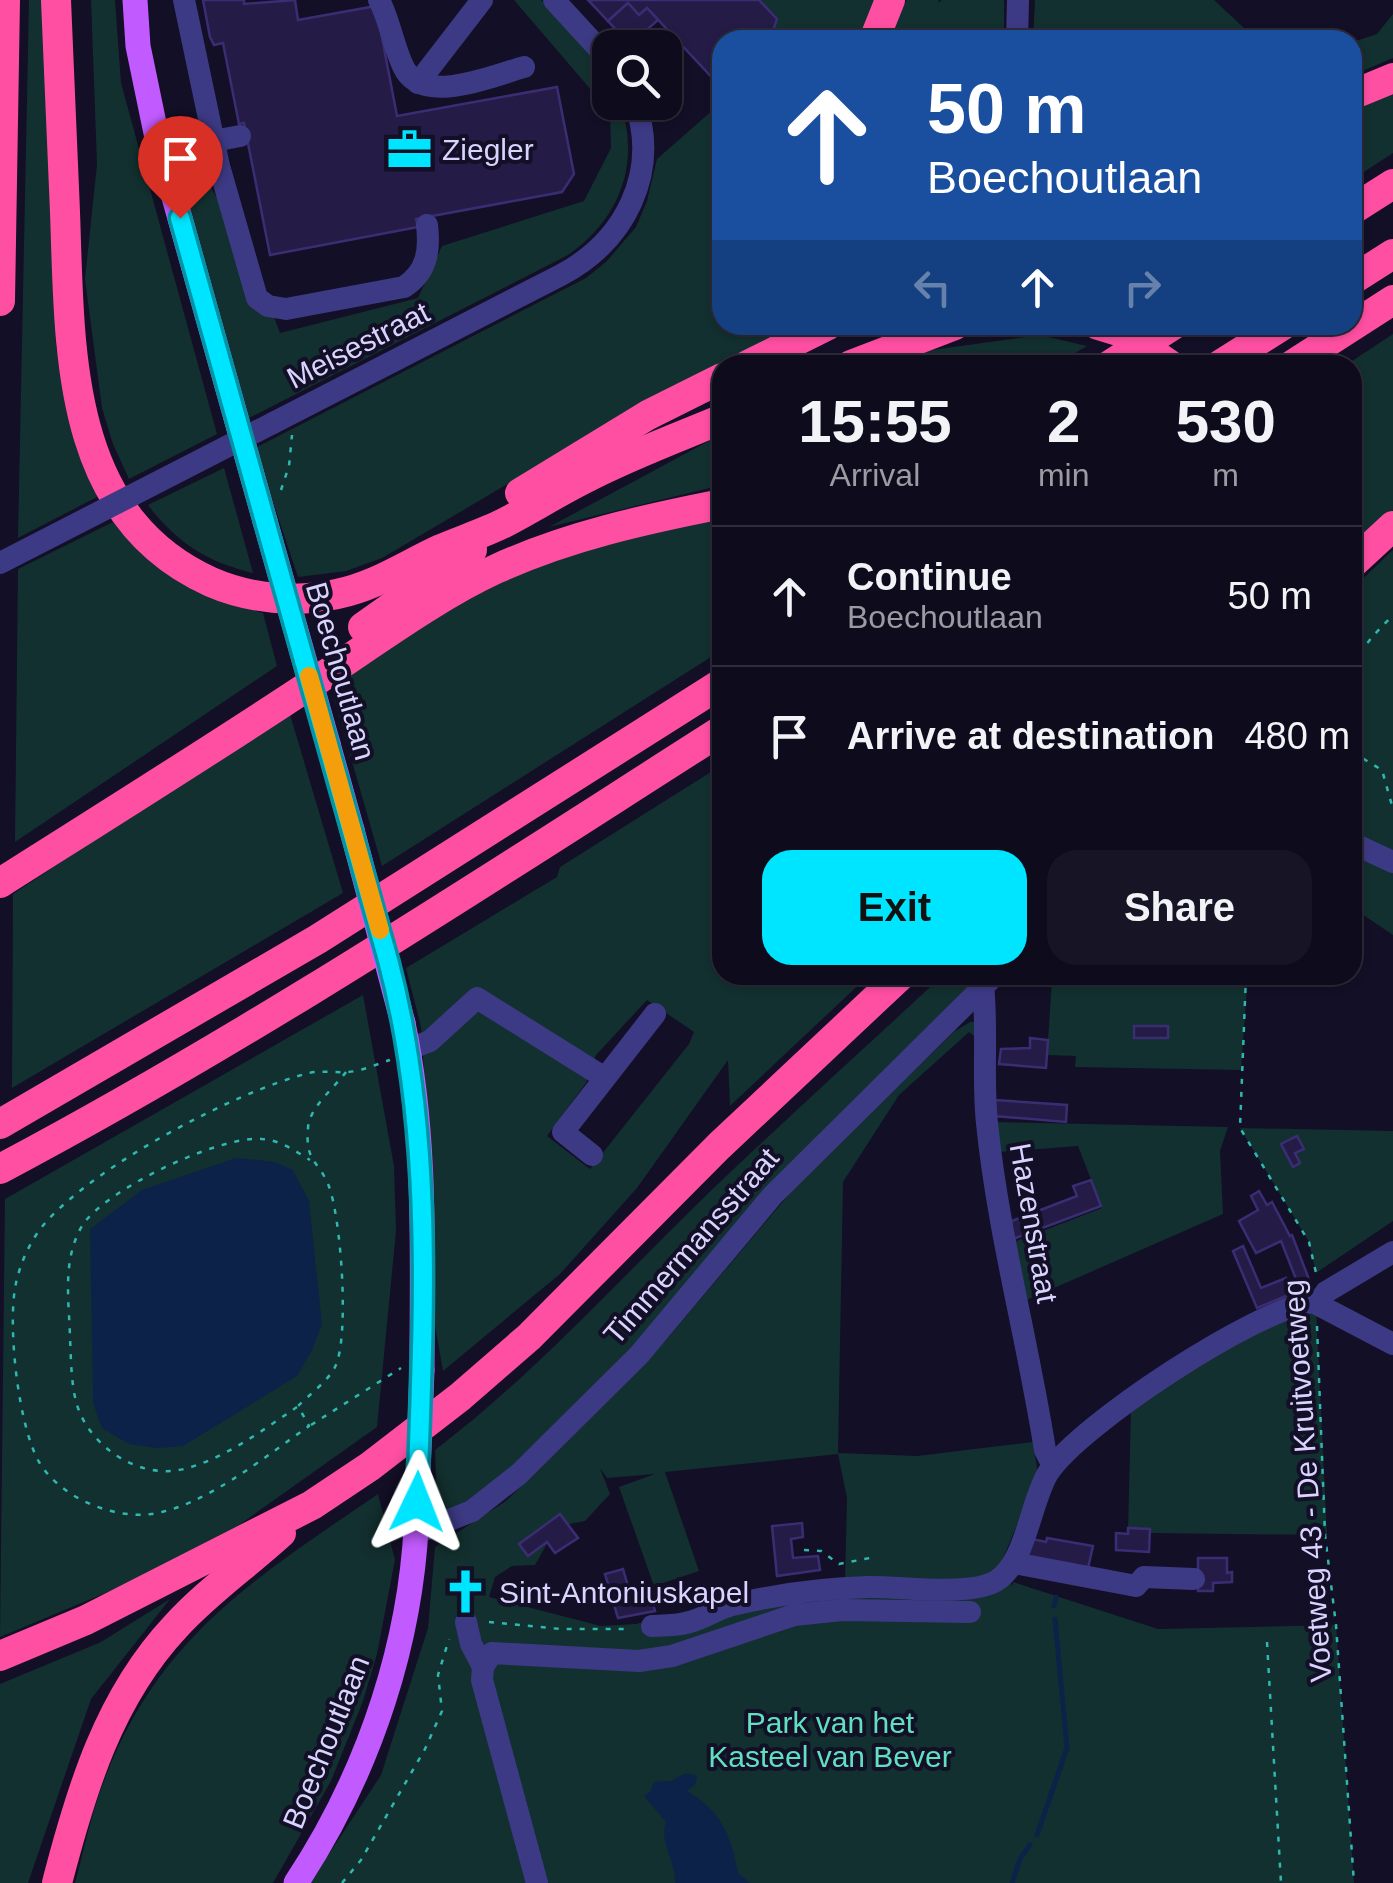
<!DOCTYPE html>
<style>
:root{--surface:#0e0b1c;--page:#171425;--text:#f1f3f6;--muted:#9b9ba3;--line:#2e2b3b;--accent:#00e5ff}
body{margin:0;font-family:Arial,sans-serif;background:var(--page);color:var(--text);height:100vh;display:flex;flex-direction:column;font-size:38px;white-space:nowrap}
*{box-sizing:border-box;margin:0}
p{font-size:32px;color:var(--muted)}
.icon{flex:none;width:55px;height:55px;fill:none;stroke:currentColor;stroke-width:2;stroke-linecap:round;stroke-linejoin:round}
.map{position:relative;flex:1;overflow:hidden}
.drawer{position:absolute;left:712px;top:355px;width:650px;height:630px;display:flex;flex-direction:column;background:var(--surface);border-radius:30px;box-shadow:0 2px 8px #0004,0 0 0 2px var(--line)}
.drawer>*{flex:none}
.top-card{position:absolute;left:712px;top:30px;width:650px;height:305px;border-radius:30px;box-shadow:0 2px 8px #0004,0 0 0 2px var(--line);background:#1a4fa0;color:#fff;overflow:hidden}
.tools{position:absolute;left:592px;top:30px;display:grid;gap:20px}
.tools a{display:grid;place-items:center;width:90px;height:90px;border-radius:20px;background:var(--surface);box-shadow:0 2px 8px #0004,0 0 0 2px var(--line);font-size:50px}
.pin{position:absolute;display:grid;place-items:center;width:85px;height:85px;color:#fff;margin:-102px -42px;border-radius:50% 50% 50% 0;rotate:-45deg;box-shadow:0 0 10px #0007}
.pin .icon{rotate:45deg}
.me{position:absolute;width:110px;margin:-55px;rotate:2deg;stroke-linejoin:round;filter:drop-shadow(0 0 8px #0008)}
.turn{display:flex;align-items:center;gap:35px;height:210px;padding:0 50px;font-size:45px}
.turn .icon{width:130px;height:130px;stroke-width:2.5}
.turn b{display:block;font-size:70px;line-height:85px}
.lanes{display:flex;align-items:center;height:95px;padding:0 50px;background:#0003;justify-content:center;gap:50px;direction:ltr}
.lanes .off{opacity:.35}
.eta{display:flex;justify-content:space-evenly;align-items:center;height:170px;text-align:center}
.eta b{font-size:60px;font-weight:700;line-height:70px}
.button{display:flex;gap:20px;margin-top:auto;padding:20px 50px}
.button a{flex:1;height:115px;border-radius:30px;background:var(--accent);color:#111;font-size:40px;font-weight:700;line-height:115px;text-align:center}
.button a+a{background:var(--page);color:var(--text)}
ul{padding:0;list-style:none}
li{display:flex;align-items:center;gap:30px;height:140px;padding:0 50px;border-top:2px solid var(--line)}
li div{flex:1}
li b{display:block;font-size:38px}
li em{font-style:normal}
.map>svg:first-child{display:block}
.green{fill:#12302f;fill-rule:evenodd}
.water{fill:#0c2248}
.lines{fill:none;stroke-linecap:round;stroke-linejoin:round}
.stream{stroke:#0c2248;stroke-width:5}
.building{fill:#241b47;stroke:#3b2d73;stroke-width:2.5}
.path{stroke:#2fb8b0;stroke-width:2.5;stroke-dasharray:5 8;stroke-linecap:butt}
.minor{stroke:#3d3a85;stroke-width:22}
.major{stroke:#c25bff;stroke-width:25}
.highway{stroke:#ff4fa3;stroke-width:30}
.minor-bridge{stroke:#3d3a85;stroke-width:22}
.major-bridge{stroke:#c25bff;stroke-width:25}
.highway-bridge{stroke:#ff4fa3;stroke-width:30}
.route-casing{stroke:#0095a6;stroke-width:25}
.route{stroke:#00e5ff;stroke-width:18}
.slow{stroke:#f59e0b;stroke-width:18}
.labels{text-anchor:middle;dominant-baseline:central;stroke-width:8;stroke-linejoin:round;paint-order:stroke}
.poi-label{font-size:30px;fill:#d9d4ff;stroke:#130f26;text-anchor:start}
.street-label{font-size:30px;fill:#d9d4ff;stroke:#130f26}
.park-label{font-size:30px;fill:#5fe0c0;stroke:#130f26}
</style>
<div class="map">
<svg width="1393" height="1883" viewBox="0 0 1393 1883">
<rect width="100%" height="100%" fill="#130f26"/>
<g class="green">
<path d="M29,0H45L56,346C63,399 76,447 97,497L18,538Z"/>
<path d="M91,0H115L121,83L217,434L129,479L113,444L102,408L85,279L97,164Z"/>
<path d="M514,0H541C570,29 610,60 610,102L620,103C641,163 620,219 568,255L245,420L182,195V166L197,158L207,165L199,167L252,258L280,333L418,298L442,246L584,201L611,148L610,112Z"/>
<path d="M759,0H878L864,40H776L772,34L777,19Z"/>
<path d="M907,0H939L938,3L942,0H1004V40H888L896,16Z"/>
<path d="M1035,0H1214L1257,40H1033Z"/>
<path d="M1393,14V58L1353,75V42L1377,34Z"/>
<path d="M1393,91V153L1353,179L1352,109Z"/>
<path d="M722,102V325H794L640,406L382,558L346,571L298,577L255,448L586,278L607,261L636,227L647,201L657,159Z"/>
<path d="M1393,334V510L1353,547L1352,365H1346Z"/>
<path d="M1040,335L1087,346L1055,365H886L918,352Z"/>
<path d="M722,434V485L549,527Z"/>
<path d="M224,468L253,573C207,562 177,543 148,505Z"/>
<path d="M722,517V650L382,866L331,688C409,634 488,580 580,550C626,535 675,528 722,517Z"/>
<path d="M113,522C161,576 193,594 263,613L277,666L15,842L18,569Z"/>
<path d="M1393,550V854L1353,836V588Z"/>
<path d="M289,711L343,893L12,1088L13,894Z"/>
<path d="M722,765V975H869L730,1106L728,1060L637,1188L560,1274L443,1371L434,1320L432,1184L421,1027L406,968L557,877L560,867ZM647,1000L694,1032L689,1044L590,1169L547,1136L586,1083L596,1055Z"/>
<path d="M1352,850L1393,869V935L1353,908Z"/>
<path d="M943,975H981L595,1387L475,1501L445,1511L437,1506L435,1450C519,1386 590,1311 664,1237C754,1147 850,1062 943,975Z"/>
<path d="M1010,975H1248L1241,1070L1075,1067L1076,1056L1047,1055L1052,980L1006,979Z"/>
<path d="M363,995L394,1166L396,1231L377,1427L239,1525L127,1584L0,1637L5,1199Z"/>
<path d="M970,1022H976L980,1041L969,1032L899,1095L843,1182L838,1453L917,1456L1033,1442L1038,1474L997,1573L1011,1581V1587L1013,1582L1158,1629L1336,1625L1354,1883H310L381,1775L428,1628L435,1547L506,1501L540,1468L666,1340L807,1173L955,1031ZM838,1454L847,1498L845,1581L717,1603L636,1624L601,1626L489,1597L495,1577L512,1566L535,1565L549,1540L564,1525L585,1521L610,1494L600,1468L607,1478L655,1474L619,1487L654,1586L699,1571L665,1472Z"/>
<path d="M994,1122L1228,1127L1220,1151L1223,1214L1022,1302L1014,1242L1102,1208L1078,1146L999,1152Z"/>
<path d="M1240,1128L1393,1131V1221L1316,1273L1309,1242Z"/>
<path d="M1316,1310L1327,1535L1150,1533V1529H1128V1532L1131,1409C1187,1369 1251,1330 1316,1310Z"/>
<path d="M378,1494L395,1560L377,1654L363,1701L331,1781L273,1883H75C83,1854 89,1823 99,1795C151,1642 252,1580 378,1494Z"/>
<path d="M170,1599L91,1699L28,1883H0V1684L101,1642Z"/>
</g>
<g class="water">
<path d="M236,1158L275,1162L293,1170L309,1201L322,1324L311,1352L297,1376L183,1446L158,1448L129,1444L102,1428L93,1403L90,1229L142,1190Z"/>
<path d="M686,1773L697,1776L696,1784L687,1791C722,1812 731,1835 738,1873L750,1883H675C676,1861 659,1845 666,1822L644,1796L650,1792L654,1782L671,1781Z"/>
</g>
<g class="lines">
<g class="stream">
<path d="M1054,1606L1056,1597"/>
<path d="M1037,1835L1067,1748L1055,1619"/>
<path d="M1012,1883L1020,1859L1030,1845"/>
</g>
</g>
<g class="building">
<path d="M203,0H244V4L295,0L298,20L376,6L397,116L557,87L574,174L562,192L416,219L418,227L270,255L244,123L239,124L223,43L214,45L210,37Z"/>
<path d="M588,0H759L777,19L772,34L765,40H722V80L718,84L647,8L639,15L628,3L608,21Z"/>
<path d="M628,3L639,15L647,8L658,20L642,34L619,33L608,21Z"/>
<rect x="1134" y="1026" width="34" height="12"/>
<path d="M1030,1038L1048,1040L1046,1068L999,1064L1001,1049L1030,1048Z"/>
<path d="M995,1100L1067,1105L1066,1122L994,1116Z"/>
<path d="M1297,1136L1304,1149L1295,1153L1300,1163L1293,1167L1281,1144Z"/>
<path d="M1091,1180L1101,1206L1013,1239L1009,1222L1077,1196L1073,1186Z"/>
<path d="M1259,1191L1267,1205L1272,1202L1290,1236L1292,1235L1310,1282L1300,1286V1289L1281,1241L1256,1253L1239,1221L1258,1210L1251,1196Z"/>
<path d="M1243,1246L1261,1288L1286,1278L1291,1294L1257,1308L1233,1251Z"/>
<path d="M560,1514L578,1538L555,1553L547,1542L528,1556L519,1544Z"/>
<path d="M802,1523L803,1537L791,1539L793,1558L818,1556L820,1570L777,1576L772,1526Z"/>
<path d="M1128,1528L1150,1529L1149,1552L1116,1550V1533L1128,1534Z"/>
<path d="M1047,1538L1093,1546L1088,1568L1025,1557L1032,1539L1046,1542Z"/>
<path d="M1198,1558H1227V1573L1232,1572V1582L1213,1583V1591H1198Z"/>
<path d="M623,1569L632,1600L650,1595L655,1611L618,1618L605,1574Z"/>
</g>
<g class="lines">
<g class="path">
<path d="M281,490L289,466L292,435"/>
<path d="M1352,664L1372,637L1393,615"/>
<path d="M1352,752L1382,770L1393,809"/>
<path d="M1246,975L1240,1128L1309,1242L1316,1273"/>
<path d="M346,1072C334,1088 309,1108 308,1128C305,1162 318,1160 328,1184C341,1214 350,1338 335,1367C328,1381 309,1395 298,1406L309,1426C266,1456 204,1507 151,1514C111,1519 60,1497 39,1462C18,1425 7,1324 16,1283C21,1261 31,1239 46,1222C97,1165 234,1092 309,1073C322,1070 333,1073 346,1072C360,1072 377,1064 390,1060"/>
<path d="M1317,1326L1325,1535L1336,1625L1354,1883"/>
<path d="M297,1407C263,1430 224,1459 184,1469C139,1480 90,1447 77,1405C71,1385 71,1359 70,1337C69,1300 62,1260 82,1226C104,1190 220,1135 262,1139C280,1140 295,1151 310,1160"/>
<path d="M311,1425L401,1368"/>
<path d="M804,1550L821,1551L839,1564L875,1557"/>
<path d="M489,1622L560,1629H630"/>
<path d="M1267,1642L1281,1883"/>
<path d="M342,1883L361,1860L425,1749L442,1711L438,1675L449,1639"/>
</g>
<g class="minor">
<path d="M184,0L219,166L257,298L268,306L286,309L404,287C427,272 430,251 427,225"/>
<path d="M379,0C390,21 393,45 403,66C421,107 492,76 524,67"/>
<path d="M554,0L610,61"/>
<path d="M1017,40L1018,0"/>
<path d="M418,83L482,0"/>
<path d="M161,151L240,136"/>
<path d="M273,423L561,275C625,241 660,173 635,102"/>
<path d="M1352,843L1393,862"/>
<path d="M983,985C988,1032 982,1077 987,1123C998,1233 1028,1341 1045,1450L1053,1466"/>
<path d="M409,1049L430,1041L477,998L605,1078"/>
<path d="M592,1155L563,1132L655,1014"/>
<path d="M1318,1303L1326,1292L1393,1252"/>
<path d="M417,1533L472,1511L519,1474L639,1355L773,1195L995,975"/>
<path d="M1014,1563L1136,1586L1144,1577L1194,1579"/>
<path d="M466,1622L471,1644L483,1667"/>
<path d="M652,1626C664,1625 678,1626 690,1622C704,1618 718,1609 732,1605C775,1595 824,1588 868,1587C901,1586 968,1597 996,1581C1026,1563 1030,1503 1048,1473C1079,1425 1257,1308 1313,1302L1393,1344"/>
<path d="M537,1883L482,1680L483,1667L492,1653L639,1661L672,1656L794,1615L842,1610L970,1612"/>
</g>
<g class="major">
<path d="M135,0L138,46L156,133L265,521"/>
<path d="M328,744L352,830"/>
<path d="M403,1023C427,1137 422,1254 422,1370"/>
<path d="M296,1883C370,1771 415,1636 417,1502"/>
</g>
<g class="highway">
<path d="M56,0C59,71 62,141 65,212C70,348 64,516 211,582C250,599 296,603 337,594C376,586 406,565 441,549C462,540 484,533 504,523C533,508 561,490 590,476C633,454 679,437 722,419"/>
<path d="M874,40L890,0"/>
<path d="M1352,95L1393,78"/>
<path d="M1352,210L1393,184"/>
<path d="M1352,280L1393,254"/>
<path d="M0,301L5,0"/>
<path d="M1098,325L1121,332L1170,365"/>
<path d="M748,365L828,325"/>
<path d="M851,365L955,325"/>
<path d="M1220,365L1283,325"/>
<path d="M1292,365L1393,300"/>
<path d="M520,493L648,415L722,378"/>
<path d="M1352,564L1393,526"/>
<path d="M363,627L472,550"/>
<path d="M0,883C101,819 202,756 302,690C363,651 431,599 496,569C568,536 646,519 722,504"/>
<path d="M0,1124L318,939L722,683"/>
<path d="M0,1169C249,1037 485,881 722,730"/>
<path d="M0,1656L86,1620L312,1505L369,1467L461,1396L529,1337L719,1146L901,975"/>
<path d="M57,1883C81,1790 109,1697 176,1626C208,1591 246,1565 281,1533"/>
</g>
<path class="minor-bridge" d="M0,563L273,423"/>
<g class="major-bridge">
<path d="M265,521L328,744"/>
<path d="M352,830L403,1023"/>
<path d="M417,1502L422,1370"/>
</g>
<path class="highway-bridge" d="M1110,365L1173,325"/>
</g>
<g class="lines">
<defs>
<path id="route" d="M180,218L388,960C435,1137 423,1321 417,1502"/>
</defs>
<use href="#route" class="route-casing"/>
<use href="#route" class="route"/>
<path class="slow" d="M309,676L380,930"/>
</g>
<defs>
<symbol id="office-bare" viewBox="-9 -9 18 18"><path d="M-6-3h4V-5.5h4V-3h4V5H-6ZM-1-4.5V-3h2v-1.5ZM-6 0V1H6V0Z" fill="#00e5ff" stroke="#130f26" stroke-width="2.5" paint-order="stroke"/></symbol>
<symbol id="church-bare" viewBox="-9 -9 18 18"><path d="M-1.2-6h2.4v3.5h3.3v2.4h-3.3V6h-2.4V-.1h-3.3v-2.4h3.3Z" fill="#00e5ff" stroke="#130f26" stroke-width="2.5" paint-order="stroke"/></symbol>
</defs>
<g fill-rule="evenodd">
<use href="#office-bare" x="378" y="118" width="63" height="63"/>
<use href="#church-bare" x="434" y="1560" width="63" height="63"/>
</g>
<g class="labels">
<g class="poi-label">
<text x="442" y="149">Ziegler</text>
<text x="499" y="1592">Sint-Antoniuskapel</text>
</g>
<g class="street-label">
<text transform="translate(358 345) rotate(-27)">Meisestraat</text>
<text transform="translate(341 671) rotate(74)">Boechoutlaan</text>
<text transform="translate(1034 1223) rotate(80)">Hazenstraat</text>
<text transform="translate(691 1246) rotate(-49)">Timmermansstraat</text>
<text transform="translate(1307 1481) rotate(-94)">Voetweg 43 - De Kruitvoetweg</text>
<text transform="translate(326 1742) rotate(-68)">Boechoutlaan</text>
</g>
<g class="park-label">
<text x="830" y="1722">Park van het<tspan x="830" dy="34">Kasteel van Bever</tspan></text>
</g>
</g>
</svg>
<div class="tools">
<a><svg class="icon" aria-label="search" viewBox="0 0 24 24"><circle cx="10" cy="10" r="6"/><path d="M15 15l6 6"/></svg></a>
</div>
<div class="pin" style="left:180px;top:218px;background:#d93025"><svg class="icon" aria-label="arrive" viewBox="0 0 24 24"><path d="M6 21V4h12l-3 4 3 4H6"/></svg></div>
<svg class="me" style="left:417px;top:1502px" viewBox="-20 -20 40 40"><path d="M0-17L14 15 0 8-14 15z" fill="#00e5ff" stroke="#fff" stroke-width="4"/></svg>
<div class="top-card">
<div class="turn"><svg class="icon" aria-label="ahead" viewBox="0 0 24 24"><path d="M12 20V5M6 11l6-6 6 6"/></svg><div><b>50 m</b>Boechoutlaan</div></div>
<div class="lanes"><svg class="icon off" aria-label="left" viewBox="0 0 24 24"><path d="M17 20v-9H6M10 6l-5 5 5 5"/></svg><svg class="icon" aria-label="ahead" viewBox="0 0 24 24"><path d="M12 20V5M6 11l6-6 6 6"/></svg><svg class="icon off" aria-label="right" viewBox="0 0 24 24"><path d="M7 20v-9h11M14 6l5 5-5 5"/></svg></div>
</div>
<section class="drawer">
<div class="eta">
<div><b>15:55</b><p>Arrival</p></div>
<div><b>2</b><p>min</p></div>
<div><b>530</b><p>m</p></div>
</div>
<ul>
<li><svg class="icon" aria-label="ahead" viewBox="0 0 24 24"><path d="M12 20V5M6 11l6-6 6 6"/></svg><div><b>Continue</b><p>Boechoutlaan</p></div><em>50 m</em></li>
<li><svg class="icon" aria-label="arrive" viewBox="0 0 24 24"><path d="M6 21V4h12l-3 4 3 4H6"/></svg><div><b>Arrive at destination</b></div><em>480 m</em></li>
</ul>
<div class="button"><a>Exit</a><a>Share</a></div>
</section>
</div>
